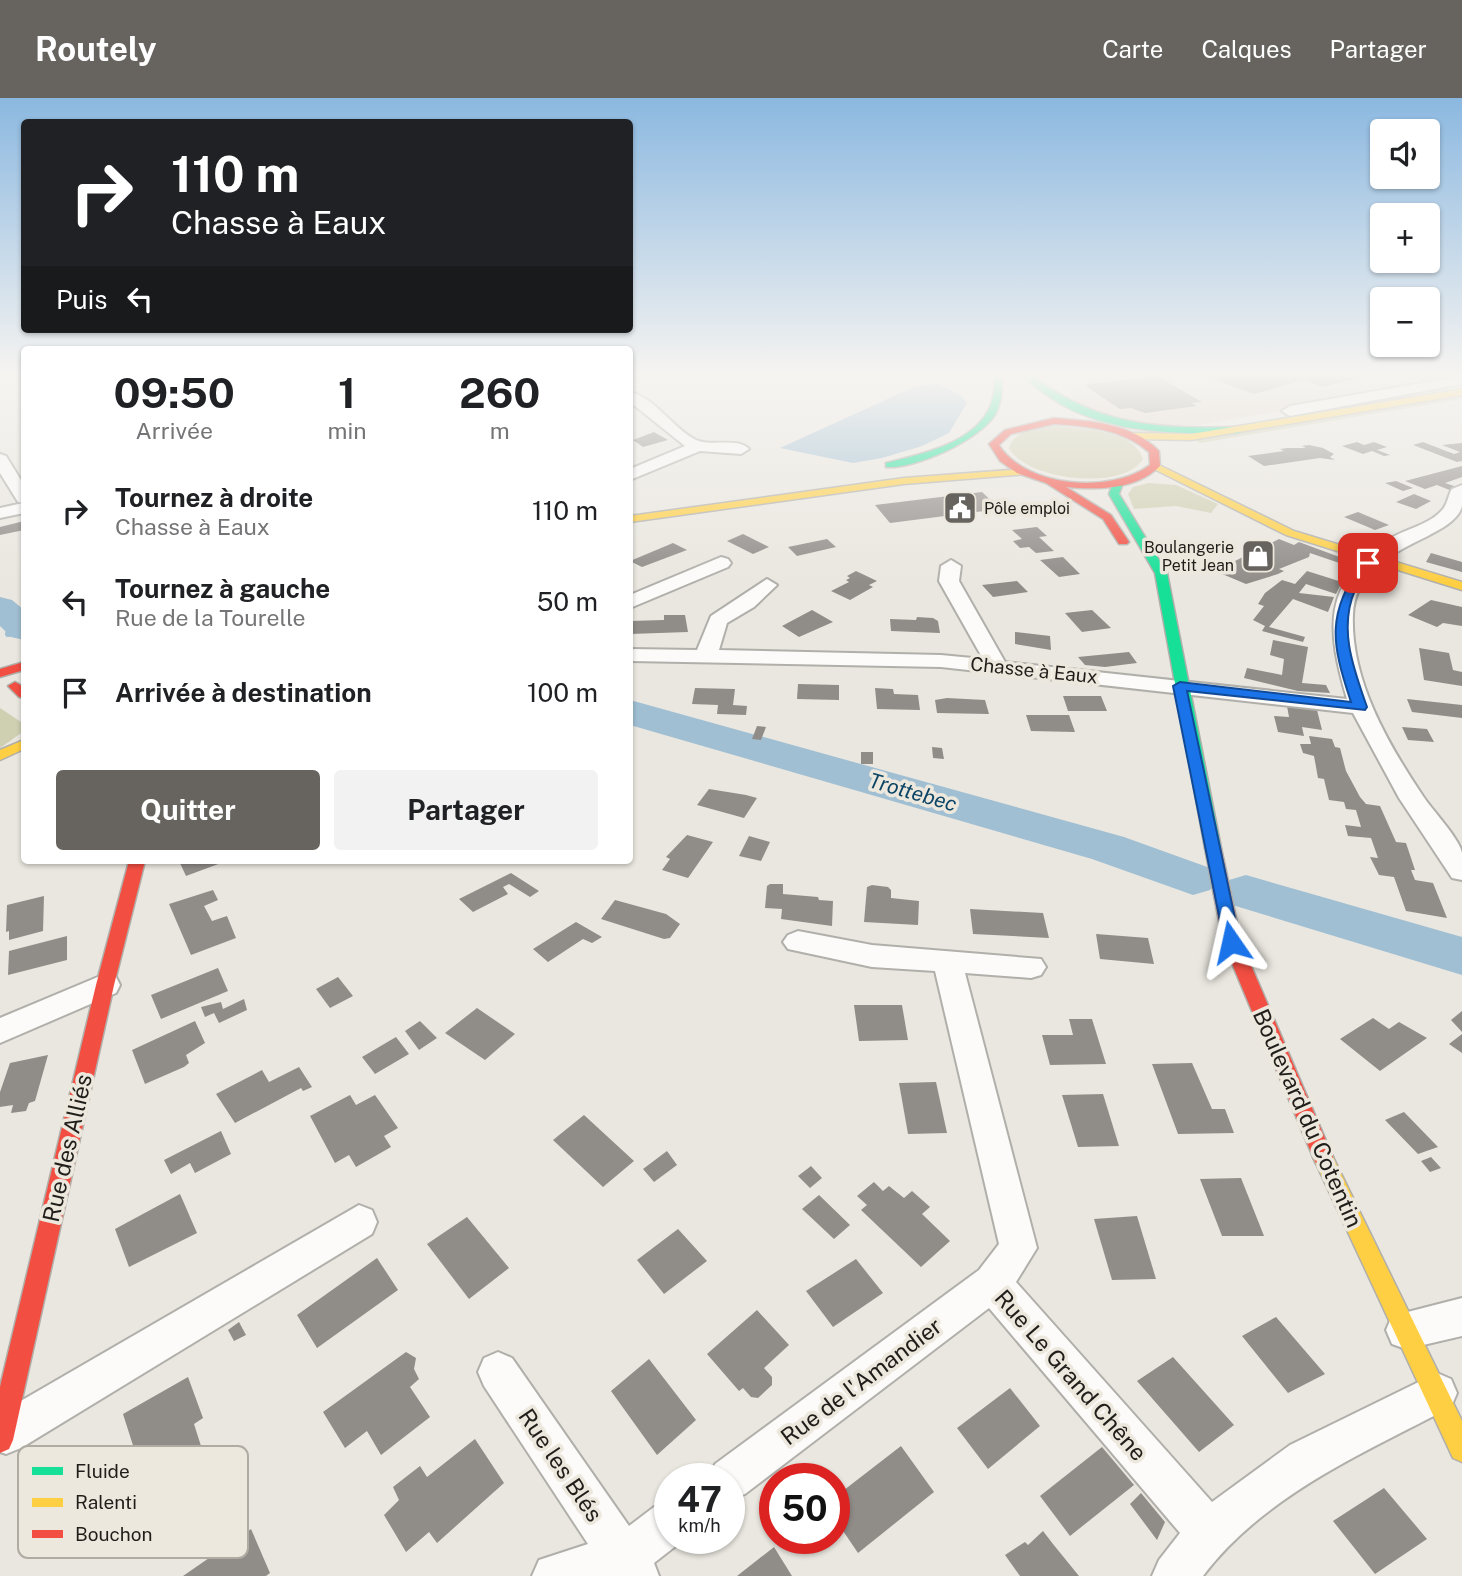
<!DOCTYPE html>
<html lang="fr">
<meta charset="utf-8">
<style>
:root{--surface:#fff;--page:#f2f2f2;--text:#202124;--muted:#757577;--accent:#67645f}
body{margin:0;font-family:"Public Sans",sans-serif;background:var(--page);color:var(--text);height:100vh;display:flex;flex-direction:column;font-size:26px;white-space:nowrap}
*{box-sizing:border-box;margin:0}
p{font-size:23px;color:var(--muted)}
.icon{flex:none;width:38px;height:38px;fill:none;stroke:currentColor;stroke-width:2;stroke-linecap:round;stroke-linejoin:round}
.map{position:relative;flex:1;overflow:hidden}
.details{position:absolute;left:21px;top:248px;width:612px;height:518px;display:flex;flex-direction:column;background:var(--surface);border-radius:7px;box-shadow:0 2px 5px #0004}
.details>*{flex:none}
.top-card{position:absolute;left:21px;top:21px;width:612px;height:214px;border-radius:7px;box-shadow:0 2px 5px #0004;background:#202124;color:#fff;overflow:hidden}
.controls{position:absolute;left:1370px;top:21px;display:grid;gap:14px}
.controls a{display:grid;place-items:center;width:70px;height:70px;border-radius:7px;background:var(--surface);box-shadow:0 2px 5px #0004;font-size:35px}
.speed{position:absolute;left:654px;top:1365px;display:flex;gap:14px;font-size:35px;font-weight:700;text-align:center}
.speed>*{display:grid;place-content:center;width:91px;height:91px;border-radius:50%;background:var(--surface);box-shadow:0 2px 5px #0004;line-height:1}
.speed small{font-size:18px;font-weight:400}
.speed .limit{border:10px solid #d22;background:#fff;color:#111}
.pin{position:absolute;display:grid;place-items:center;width:60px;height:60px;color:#fff;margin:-30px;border-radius:14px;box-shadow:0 4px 10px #0006}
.me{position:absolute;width:77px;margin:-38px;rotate:349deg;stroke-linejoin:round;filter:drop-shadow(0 0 5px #0008)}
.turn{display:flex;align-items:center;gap:24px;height:147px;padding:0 35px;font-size:32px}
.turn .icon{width:91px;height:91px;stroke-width:2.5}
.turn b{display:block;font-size:49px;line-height:60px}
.then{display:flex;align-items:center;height:66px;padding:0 35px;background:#0003;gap:14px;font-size:26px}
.eta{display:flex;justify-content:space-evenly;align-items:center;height:119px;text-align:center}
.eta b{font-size:42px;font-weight:700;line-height:49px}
.cta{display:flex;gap:14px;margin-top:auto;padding:14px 35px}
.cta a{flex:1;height:80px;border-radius:7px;background:var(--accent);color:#fff;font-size:28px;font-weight:700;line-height:80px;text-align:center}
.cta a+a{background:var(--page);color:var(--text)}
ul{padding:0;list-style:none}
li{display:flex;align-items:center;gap:21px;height:91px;padding:0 35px}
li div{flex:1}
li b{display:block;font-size:26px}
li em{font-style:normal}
header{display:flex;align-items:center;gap:42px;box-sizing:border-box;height:98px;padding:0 35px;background:var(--accent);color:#fff}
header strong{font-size:33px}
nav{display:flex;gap:38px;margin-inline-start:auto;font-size:24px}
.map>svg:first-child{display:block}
.built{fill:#dfd8cd}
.green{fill:#cfcfb2}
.water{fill:#a0bfd3}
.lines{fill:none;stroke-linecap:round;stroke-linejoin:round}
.stream{stroke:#a0bfd3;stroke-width:6}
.river{fill:#a0bfd3;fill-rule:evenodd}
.building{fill:#908d89}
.street-casing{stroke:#b1afaa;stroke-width:4}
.fast-casing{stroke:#b1afaa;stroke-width:3}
.slow-casing{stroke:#b1afaa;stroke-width:3}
.jam-casing{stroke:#b1afaa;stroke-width:3}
.street{fill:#fcfbfa;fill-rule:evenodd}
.fast{fill:#16e098;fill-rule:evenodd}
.slow{fill:#ffcf43;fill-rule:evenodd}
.jam{fill:#f24e42;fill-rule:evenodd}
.route{fill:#1a73e8;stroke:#114b97;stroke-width:2}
.labels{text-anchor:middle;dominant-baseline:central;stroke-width:7;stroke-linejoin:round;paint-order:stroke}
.far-poi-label{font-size:16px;fill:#201e1a;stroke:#ede8dd;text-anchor:start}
.street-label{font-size:19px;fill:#201e1a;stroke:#ede8dd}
.water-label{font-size:21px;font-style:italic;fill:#0c4565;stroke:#ede8dd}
.near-street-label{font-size:23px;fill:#201e1a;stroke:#ede8dd}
.key{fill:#ede8dd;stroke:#b0aba2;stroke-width:2}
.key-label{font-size:19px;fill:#201e1a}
</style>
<header>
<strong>Routely</strong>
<nav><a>Carte</a><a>Calques</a><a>Partager</a></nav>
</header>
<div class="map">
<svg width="1462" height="1478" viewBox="0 0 1462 1478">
<rect width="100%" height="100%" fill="#eae7e0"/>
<path class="built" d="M1056,278H1462V282L1174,331L1150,328L1080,308Z"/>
<g class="green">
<path d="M1462,298V301L1200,345L1195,342Z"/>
<path d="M1057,328C1083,331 1133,331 1143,361C1123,394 1026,382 1009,350C1015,330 1039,330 1057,328Z"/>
<path d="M1149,385L1176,387L1218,406L1211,415L1176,408L1134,411L1128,396L1133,389Z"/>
<path d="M0,610L24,626V633L0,650Z"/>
</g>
<path class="water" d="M939,286L961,298L967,305L949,335L922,348L882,360L853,365L780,350L916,288Z"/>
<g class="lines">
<path class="stream" d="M8,536L24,532"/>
<g class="river">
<path d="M0,499L12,502L24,512V542L11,539L0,528Z"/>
<path d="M630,602L1124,739L1210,770L1217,781L1210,792L1193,797L1092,761L630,627Z"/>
<path d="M1246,777L1462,839V877L1229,806L1222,794L1229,782Z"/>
</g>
</g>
<g class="building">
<path d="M1157,278L1202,304L1191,305L1197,308L1145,315L1131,310L1120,311L1084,287Z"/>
<path d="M1204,278H1360V279L1323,289L1304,282L1254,296Z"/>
<path d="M654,334L668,342L643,349L633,342Z"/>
<path d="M1357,344L1364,347L1374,344L1387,349L1377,352L1390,357L1384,358L1372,353L1363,356L1342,348Z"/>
<path d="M1423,344L1454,356L1460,354L1442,347L1462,345V363L1457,364L1413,347Z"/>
<path d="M1309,347L1323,350L1334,356L1330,359L1335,362L1320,360L1264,368L1248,358L1284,353L1280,351L1287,350H1306L1302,348Z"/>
<path d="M1462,368V379L1445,385L1457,389L1452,393L1437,387L1425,391L1405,383Z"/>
<path d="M1396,383L1413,390L1403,393L1385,385Z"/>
<path d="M982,394L1000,411L890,425L875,407Z"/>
<path d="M1414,396L1431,403L1416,411L1396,404Z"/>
<path d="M1358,414L1389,427L1375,432L1344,419Z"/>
<path d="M24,423V432L0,437V429Z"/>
<path d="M1037,429L1047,438L1039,439L1054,453L1036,455L1029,449L1020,450L1013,443L1022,441L1012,432Z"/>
<path d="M743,436L769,449L753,456L727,443Z"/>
<path d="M827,441L836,449L797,458L788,449Z"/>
<path d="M1279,441L1294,447L1299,444L1353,464L1351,469L1310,455L1309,459L1279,471L1284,473L1278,476L1246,486L1215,473Z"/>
<path d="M673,445L687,452L642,469L630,463Z"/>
<path d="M1431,455L1462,464V474L1426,464Z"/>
<path d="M1063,459L1080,476L1059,479L1040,462Z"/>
<path d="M856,473L877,483L869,487L873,489L850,502L831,493L849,484L846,482L850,480L847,478Z"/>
<path d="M1307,473L1342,484L1336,496L1306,486L1299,495L1334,499L1328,514L1293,501L1269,529L1305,539L1303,544L1262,533L1265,528L1253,522L1264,508L1258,506L1265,495L1282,482L1295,486Z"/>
<path d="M1017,483L1028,494L993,499L982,487Z"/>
<path d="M1431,502L1462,509V528L1443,525L1437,529L1408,517Z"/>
<path d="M812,512L833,524L799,539L782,528Z"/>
<path d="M1092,512L1111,530L1082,534L1065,515Z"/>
<path d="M664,517H685L688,534L630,536V523L664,522Z"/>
<path d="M917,519L933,520L938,523L940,535L891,533L890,521L916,522Z"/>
<path d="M1015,534L1050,538L1051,552L1015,546Z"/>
<path d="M1273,542L1308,549L1302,585L1326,587L1330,595L1298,593L1244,580L1247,570L1282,577L1284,561L1270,557Z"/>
<path d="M1419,550L1449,555L1453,572L1462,574V588L1424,582Z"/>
<path d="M1129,554L1137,565L1105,569L1085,567L1078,559Z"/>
<path d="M798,586L839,587V602L797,601Z"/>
<path d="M695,590L735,591L733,607L747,608L746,617L717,616L718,607L692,606Z"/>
<path d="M875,590L893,591L894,596L918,597L920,612L877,611Z"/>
<path d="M1063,598H1101L1107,613H1068Z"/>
<path d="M947,600L985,602L989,616L937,615L935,602Z"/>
<path d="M1407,601L1462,607V620L1412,614Z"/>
<path d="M1287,608L1317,612L1322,632L1302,629L1304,638L1278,634L1274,618L1289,619Z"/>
<path d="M1026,617H1069L1075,634L1031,633Z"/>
<path d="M757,628L766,629L761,642L752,641Z"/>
<path d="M1402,629L1427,631L1434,644L1408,642Z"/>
<path d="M1309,638L1332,641L1335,649L1340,650L1346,673L1360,699L1366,706L1380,708L1396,744L1406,745L1415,772H1411L1415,782L1433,785L1447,820L1406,813L1394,779L1379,777L1370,759L1378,760L1371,740L1348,738L1345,727L1361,729L1356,712L1346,711L1344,704L1329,702L1324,681L1318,680L1314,658L1303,655L1300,646H1311Z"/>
<path d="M932,649L942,650L944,661L933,660Z"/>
<rect x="861" y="654" width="12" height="12"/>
<path d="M709,691L746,697L757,700L744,720L697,707Z"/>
<path d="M687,737L713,744L688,780L662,772L670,761L666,759Z"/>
<path d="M749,738L770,744L761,763L739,758Z"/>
<path d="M179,763H220L221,765L186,778Z"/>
<path d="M511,775L539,793L530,799L509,786L503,789L508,796L473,814L459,801Z"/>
<path d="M770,786H783V796L818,799L819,802L833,803L832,828L781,821L782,811L765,810L767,788Z"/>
<path d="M872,787L888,789L891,792V800L919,803L918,827L864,824L867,789Z"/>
<path d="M213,792L218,802L204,808L212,823L227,818L236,840L191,857L169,806Z"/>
<path d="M44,798L43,833L9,842V833L6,834L7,807Z"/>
<path d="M615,802L666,816L680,826L670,840L664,841L601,821Z"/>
<path d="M970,811L1043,815L1049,840L973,836Z"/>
<path d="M576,824L602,839L592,845L583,841L548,864L533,851Z"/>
<path d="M1096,836L1148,840L1154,866L1100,861Z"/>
<path d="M67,838V862L8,877L9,853Z"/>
<path d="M218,870L228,893L161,921L151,897Z"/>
<path d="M338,879L353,898L330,910L316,891Z"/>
<path d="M244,901L247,912L219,925L214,915L205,919L201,909L221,904L223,911Z"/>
<path d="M854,907H902L908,942L859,943Z"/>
<path d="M477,910L515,936L485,962L445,935Z"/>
<path d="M1462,913V934L1451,922Z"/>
<path d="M1373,920L1389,931L1399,924L1427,940L1380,973L1340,941Z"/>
<path d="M1069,921H1092L1106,966L1050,967L1042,937H1073Z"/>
<path d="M195,923L205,945L186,957L189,965L184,969L145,986L132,952Z"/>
<path d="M420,923L437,940L419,952L405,933Z"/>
<path d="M1462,936V955L1449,946Z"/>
<path d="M396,939L409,956L375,976L362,959Z"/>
<path d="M48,957L35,1003L29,1005L26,1013L11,1015L13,1007L0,1009V994L10,965Z"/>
<path d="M1192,965L1212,1011H1225L1234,1035L1178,1036L1152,966Z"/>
<path d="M299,969L312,989L303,993L301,990L235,1025L216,996L262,972L269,984Z"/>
<path d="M936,984L947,1035L908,1036L899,985Z"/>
<path d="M1103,996L1119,1048L1078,1049L1062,997Z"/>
<path d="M350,997L356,1007L375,997L398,1030L384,1038L391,1049L356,1069L349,1057L335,1065L310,1018Z"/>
<path d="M1404,1014L1438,1049L1418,1056L1385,1022Z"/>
<path d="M584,1017L634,1063L603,1089L553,1042Z"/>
<path d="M221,1033L231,1056L195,1075L190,1065L171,1076L164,1062Z"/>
<path d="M667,1053L677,1067L654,1084L643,1071Z"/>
<path d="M1431,1059L1441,1070L1430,1074L1421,1063Z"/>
<path d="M811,1068L822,1080L810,1090L798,1078Z"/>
<path d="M1241,1080L1264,1138H1222L1200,1081Z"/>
<path d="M874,1084L883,1093L889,1088L904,1100L912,1093L930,1109L922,1116L950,1143L921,1169L861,1112L867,1107L857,1098Z"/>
<path d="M180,1096L197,1135L129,1169L115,1131Z"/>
<path d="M819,1097L850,1127L834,1141L802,1111Z"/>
<path d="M1137,1118L1156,1181L1112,1182L1094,1121Z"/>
<path d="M467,1119L509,1170L469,1201L427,1146Z"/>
<path d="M678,1131L707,1163L664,1196L637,1162Z"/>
<path d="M377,1160L398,1192L317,1250L297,1217Z"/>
<path d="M856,1161L883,1195L833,1229L806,1193Z"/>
<path d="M757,1212L789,1247L764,1270L772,1279V1287L758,1300L751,1299L743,1290L739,1293L707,1256Z"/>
<path d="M1276,1219L1325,1276L1288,1295L1242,1238Z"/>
<path d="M239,1224L246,1237L234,1243L228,1232Z"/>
<path d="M406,1254L416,1260L414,1271L419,1281L410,1289L430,1319L381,1357L367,1333L345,1350L323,1314Z"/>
<path d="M1173,1259L1234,1327L1199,1354L1137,1283Z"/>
<path d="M649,1261L696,1322L657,1357L611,1293Z"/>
<path d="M188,1279L203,1320L194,1326L201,1348L144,1382L123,1316Z"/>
<path d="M1010,1290L1040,1328L988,1371L957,1330Z"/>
<path d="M475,1341L504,1385L437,1445L429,1434L406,1454L384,1417L399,1402L393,1389L420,1368L427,1379Z"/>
<path d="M901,1348L934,1394L858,1455L835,1421V1399Z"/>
<path d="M1102,1349L1134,1387L1070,1438L1040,1398Z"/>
<path d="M1384,1390L1427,1441L1375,1476L1333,1423Z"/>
<path d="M1141,1395L1165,1424L1157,1442L1130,1406Z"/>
<path d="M251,1431L270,1475L266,1478H183Z"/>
<path d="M1043,1433L1053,1446L1079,1478H1020L1005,1457L1025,1444L1028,1447Z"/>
<path d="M774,1449L792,1478H737Z"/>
</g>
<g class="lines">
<defs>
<g id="street">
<path d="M1462,278V286L1290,318L1282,313L1290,308Z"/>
<path d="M630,294C656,300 672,330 696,342C712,349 737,339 749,351L741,356L700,353L630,382V371L685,348L630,304Z"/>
<path d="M0,356L6,358L24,387V415L0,420V410L23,405L18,404L0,375Z"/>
<path d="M1462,387C1462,393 1462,402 1462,408C1453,444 1357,446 1353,516C1350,581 1388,646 1423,698C1432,712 1460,741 1462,755C1462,764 1462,774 1462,782L1452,780L1399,700L1353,615L941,569L630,563V551L697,552L711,518L767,481L777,487L754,509L727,525L719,552L941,557L983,561L939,483L941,468L951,462L961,468L959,483L1005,564L1347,601C1327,533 1321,485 1388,442C1405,430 1429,428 1443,411C1448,405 1448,397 1452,391Z"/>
<path d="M721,459L728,461L731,465L728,469L630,510V497Z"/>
<path d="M798,833L872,847L1041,861L1046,869L1041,877L1031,880L965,875L1037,1150L1016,1184L1212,1404L1290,1347L1437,1275L1451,1281L1457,1295L1451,1309C1364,1355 1264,1397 1203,1478H1152L1159,1462L1180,1435L989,1210L745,1396L730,1402V1381H709L715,1366L979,1172L999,1146L935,873L872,869L788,851L783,844L788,837Z"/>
<path d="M105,876L116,879L120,887L116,895L0,945V920Z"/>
<path d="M359,1107L372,1112L377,1124L372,1136L21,1350L6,1356L0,1354V1315Z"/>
<path d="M1462,1200V1238L1406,1251L1392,1246L1386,1232L1392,1218Z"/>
<path d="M498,1254L512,1260L629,1428L654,1409L670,1403V1440H686L654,1465L659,1478H532L539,1462L588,1446L484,1288L478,1274L484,1260Z"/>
</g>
<g id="fast">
<path d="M994,278H1002C1002,291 1002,303 996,315C981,342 915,371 886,369V365C923,356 982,344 993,300C995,293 994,285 994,278Z"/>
<path d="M1025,278H1032C1100,328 1156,331 1238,329L1243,332L1238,335C1173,336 1099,336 1044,295C1037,290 1028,284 1025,278Z"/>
<path d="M1118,382L1123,385L1119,396L1167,475L1221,750L1213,755L1205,750L1155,475L1109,396L1113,385Z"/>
</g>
<g id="slow">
<path d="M1462,291V297L1191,342L1134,341L1129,338L1134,335L1191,336Z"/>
<path d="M1155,365L1294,433L1462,484V492L1286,437L1152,370L1150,368Z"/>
<path d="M1023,371L1028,374L1027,376L904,386L630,424V418L904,380Z"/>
<path d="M24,642V651L0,662V652Z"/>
<path d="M1323,1050L1330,1053L1462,1323V1364L1453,1360L1313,1059L1316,1053Z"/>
</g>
<g id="jam">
<path d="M1054,320C1090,323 1132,325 1159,353L1160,368C1136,392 1098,392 1066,389L1111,417L1129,444L1127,446H1119L1103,421L1046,385L1017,375L1000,363L989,346L1005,332ZM1054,326C1088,328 1122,331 1149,354L1150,367C1111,396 1026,390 999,347L1011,336Z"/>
<path d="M24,564V572L0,579V571Z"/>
<path d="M15,584L24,589V600L19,599L8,588Z"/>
<path d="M1213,745L1221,750L1241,844L1333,1059L1330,1065L1323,1068L1316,1065L1313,1059L1223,844L1205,750Z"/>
<path d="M129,763H145L114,887L13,1342L9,1351L0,1355V1289L96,887Z"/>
</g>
</defs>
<use href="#street" class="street-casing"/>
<use href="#fast" class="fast-casing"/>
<use href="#slow" class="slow-casing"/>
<use href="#jam" class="jam-casing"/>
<use href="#street" class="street"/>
<use href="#fast" class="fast"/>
<use href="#slow" class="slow"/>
<use href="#jam" class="jam"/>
</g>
<linearGradient id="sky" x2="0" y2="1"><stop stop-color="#8bb8e0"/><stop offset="0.57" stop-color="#f6f4f1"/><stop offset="1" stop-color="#f6f4f1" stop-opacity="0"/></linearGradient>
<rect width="1462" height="485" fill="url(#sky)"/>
<path class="route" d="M1364,462L1374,465C1368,473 1359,482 1355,492C1338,531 1354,572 1367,609L1365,612L1187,593L1240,844L1231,850L1225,848L1173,588L1180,584L1351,604C1331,544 1326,516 1364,462Z"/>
<defs>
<symbol id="civic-square" viewBox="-11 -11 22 22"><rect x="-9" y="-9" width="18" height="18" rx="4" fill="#67645f" stroke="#ede8dd"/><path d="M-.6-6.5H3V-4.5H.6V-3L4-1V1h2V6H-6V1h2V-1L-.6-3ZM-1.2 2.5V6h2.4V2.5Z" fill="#fff"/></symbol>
<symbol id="shop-square" viewBox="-11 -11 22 22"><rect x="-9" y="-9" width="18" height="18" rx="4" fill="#67645f" stroke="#ede8dd"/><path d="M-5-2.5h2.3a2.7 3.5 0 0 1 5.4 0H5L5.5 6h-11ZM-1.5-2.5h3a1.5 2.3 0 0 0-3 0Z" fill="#fff"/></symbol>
</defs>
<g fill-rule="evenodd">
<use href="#civic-square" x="941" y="391" width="38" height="38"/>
<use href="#shop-square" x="1239" y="439" width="38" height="38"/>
</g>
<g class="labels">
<g class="far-poi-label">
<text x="984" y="410">Pôle emploi</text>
<text x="1234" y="449" text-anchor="end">Boulangerie<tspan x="1234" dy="18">Petit Jean</tspan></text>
</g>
<g class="street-label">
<text transform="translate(1034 572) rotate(6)">Chasse à Eaux</text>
</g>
<g class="water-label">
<text transform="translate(913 694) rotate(16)">Trottebec</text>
</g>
<g class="near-street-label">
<text transform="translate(1308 1020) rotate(66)">Boulevard du Cotentin</text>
<text transform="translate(67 1050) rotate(-77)">Rue des Alliés</text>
<text transform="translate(1071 1277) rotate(49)">Rue Le Grand Chêne</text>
<text transform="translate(861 1283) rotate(-37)">Rue de l'Amandier</text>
<text transform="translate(561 1367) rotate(56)">Rue les Blés</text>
</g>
</g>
<rect x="18" y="1348" width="230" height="112" rx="10" class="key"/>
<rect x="32" y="1369" width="31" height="8" fill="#16e098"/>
<rect x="32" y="1400" width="31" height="9" fill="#ffcf43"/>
<rect x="32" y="1432" width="31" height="8" fill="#f24e42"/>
<g class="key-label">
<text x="75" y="1380">Fluide</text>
<text x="75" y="1411">Ralenti</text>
<text x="75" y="1443">Bouchon</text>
</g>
</svg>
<div class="controls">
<a><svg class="icon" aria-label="sound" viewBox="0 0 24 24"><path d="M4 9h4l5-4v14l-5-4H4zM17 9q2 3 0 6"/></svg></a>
<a>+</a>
<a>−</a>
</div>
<div class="speed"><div>47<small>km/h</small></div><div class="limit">50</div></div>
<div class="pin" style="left:1368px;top:465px;background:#d93025"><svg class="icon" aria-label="arrive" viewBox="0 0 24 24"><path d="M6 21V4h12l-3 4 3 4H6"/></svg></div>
<svg class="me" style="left:1231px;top:844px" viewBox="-20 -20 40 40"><path d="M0-17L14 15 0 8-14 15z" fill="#1a73e8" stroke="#fff" stroke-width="4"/></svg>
<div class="top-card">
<div class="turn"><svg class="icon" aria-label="right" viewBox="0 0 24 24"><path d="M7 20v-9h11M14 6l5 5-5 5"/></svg><div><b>110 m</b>Chasse à Eaux</div></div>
<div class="then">Puis<svg class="icon" aria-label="left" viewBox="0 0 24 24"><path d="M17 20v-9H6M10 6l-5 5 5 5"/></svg></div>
</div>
<section class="details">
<div class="eta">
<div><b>09:50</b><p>Arrivée</p></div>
<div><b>1</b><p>min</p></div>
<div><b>260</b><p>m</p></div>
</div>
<ul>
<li><svg class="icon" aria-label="right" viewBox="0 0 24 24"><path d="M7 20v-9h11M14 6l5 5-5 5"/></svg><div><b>Tournez à droite</b><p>Chasse à Eaux</p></div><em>110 m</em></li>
<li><svg class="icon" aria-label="left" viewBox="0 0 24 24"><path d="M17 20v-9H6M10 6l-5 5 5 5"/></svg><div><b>Tournez à gauche</b><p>Rue de la Tourelle</p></div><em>50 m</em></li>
<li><svg class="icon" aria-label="arrive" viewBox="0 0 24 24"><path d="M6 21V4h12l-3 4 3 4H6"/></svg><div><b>Arrivée à destination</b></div><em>100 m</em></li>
</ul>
<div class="cta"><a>Quitter</a><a>Partager</a></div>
</section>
</div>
